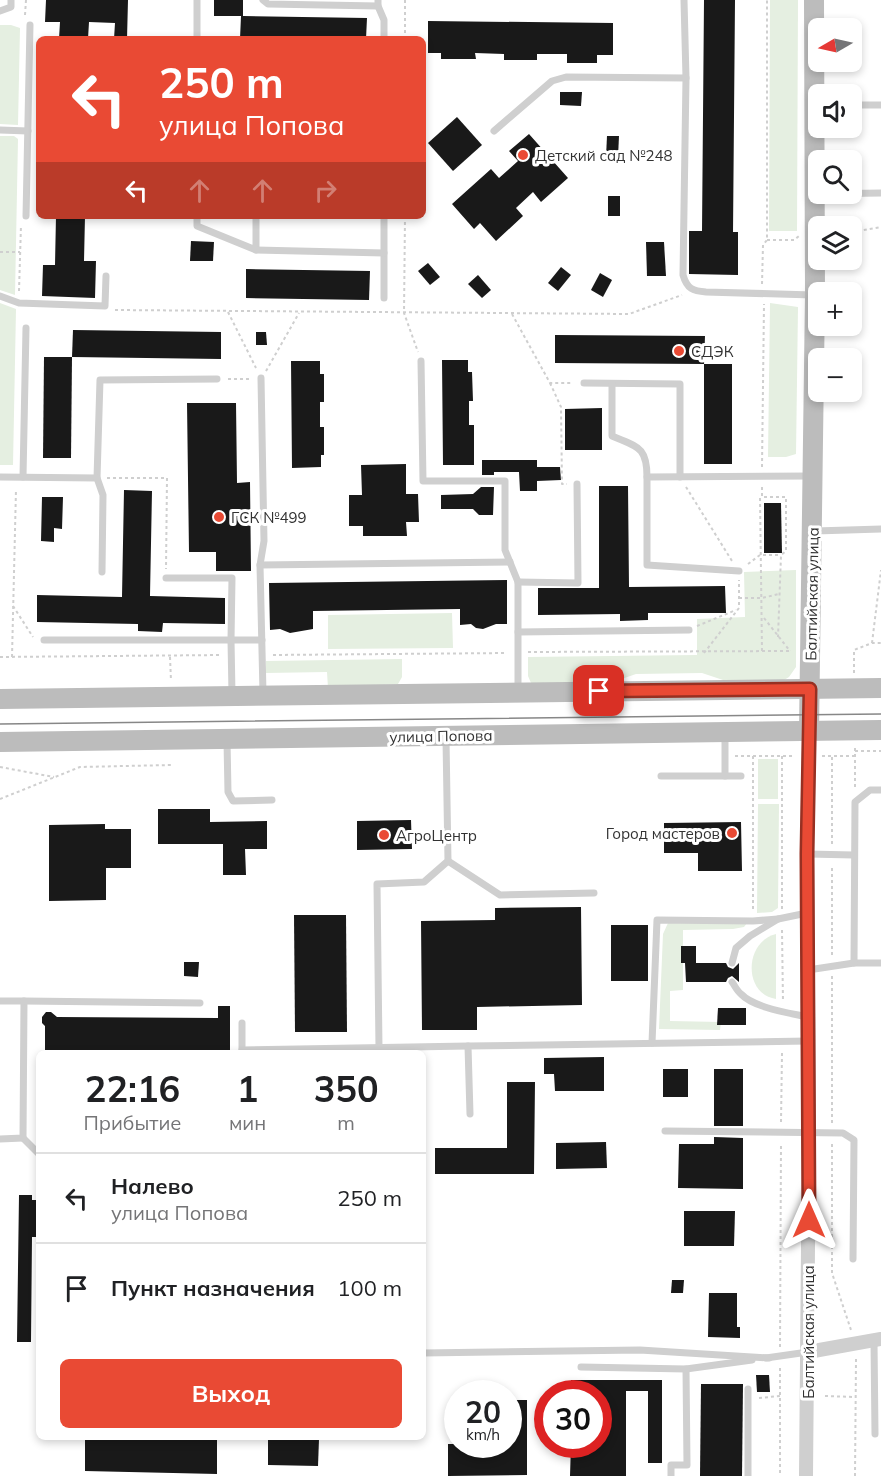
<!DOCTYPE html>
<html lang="ru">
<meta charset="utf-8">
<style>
:root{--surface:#fff;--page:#f2f2f2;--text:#202124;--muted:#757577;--line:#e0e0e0;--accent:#e94a34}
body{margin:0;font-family:Mulish,sans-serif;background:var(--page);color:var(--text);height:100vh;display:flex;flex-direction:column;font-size:22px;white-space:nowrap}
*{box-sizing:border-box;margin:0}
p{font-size:20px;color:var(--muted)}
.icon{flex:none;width:33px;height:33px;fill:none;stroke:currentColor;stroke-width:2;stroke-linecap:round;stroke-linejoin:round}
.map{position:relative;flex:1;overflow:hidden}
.drawer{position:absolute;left:36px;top:1050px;width:390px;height:390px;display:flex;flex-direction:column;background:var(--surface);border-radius:9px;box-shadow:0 3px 9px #0003}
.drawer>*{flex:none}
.top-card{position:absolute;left:36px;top:36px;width:390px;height:183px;border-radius:9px;box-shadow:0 3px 9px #0003;background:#e94a34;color:#fff;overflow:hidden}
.needle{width:39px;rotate:261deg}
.controls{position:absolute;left:808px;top:18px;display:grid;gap:12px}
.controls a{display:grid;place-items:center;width:54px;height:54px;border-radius:9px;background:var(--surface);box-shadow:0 3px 9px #0003;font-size:30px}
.speed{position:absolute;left:444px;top:1380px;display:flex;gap:12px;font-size:30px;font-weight:700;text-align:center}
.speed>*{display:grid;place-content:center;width:78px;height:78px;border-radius:50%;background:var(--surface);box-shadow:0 3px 9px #0003;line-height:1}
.speed small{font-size:15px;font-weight:400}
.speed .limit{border:9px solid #d22;background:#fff;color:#111}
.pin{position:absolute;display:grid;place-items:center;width:51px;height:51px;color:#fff;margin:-26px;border-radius:12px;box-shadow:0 3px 9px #0006}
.me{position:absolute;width:66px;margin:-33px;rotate:0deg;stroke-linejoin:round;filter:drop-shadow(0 0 4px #0008)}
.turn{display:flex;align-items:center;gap:21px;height:126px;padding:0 24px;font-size:27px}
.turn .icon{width:78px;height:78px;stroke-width:2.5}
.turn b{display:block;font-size:42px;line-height:51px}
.lanes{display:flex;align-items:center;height:57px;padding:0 24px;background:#0003;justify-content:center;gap:30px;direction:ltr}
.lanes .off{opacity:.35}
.eta{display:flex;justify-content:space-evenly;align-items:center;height:102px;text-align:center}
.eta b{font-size:36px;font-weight:700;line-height:42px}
.button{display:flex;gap:12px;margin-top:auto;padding:12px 24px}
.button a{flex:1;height:69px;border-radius:9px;background:var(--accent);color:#fff;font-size:24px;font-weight:700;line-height:69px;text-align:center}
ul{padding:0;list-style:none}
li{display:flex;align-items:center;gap:18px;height:90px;padding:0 24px;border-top:2px solid var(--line)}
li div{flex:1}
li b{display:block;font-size:22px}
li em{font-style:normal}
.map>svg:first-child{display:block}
.green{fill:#e5efe1}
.building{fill:#191919}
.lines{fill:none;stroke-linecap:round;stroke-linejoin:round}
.path{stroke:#cfcfcf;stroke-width:2;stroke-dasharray:3 3;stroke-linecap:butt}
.service{stroke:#cfcfcf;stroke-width:7}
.minor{stroke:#cfcfcf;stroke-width:14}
.secondary{stroke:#bcbcbc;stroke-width:20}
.tram{stroke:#878787;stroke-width:1.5}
.route-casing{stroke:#973022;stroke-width:15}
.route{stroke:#e94a34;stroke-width:10}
.poi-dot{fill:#e94a34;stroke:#fff;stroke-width:2}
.labels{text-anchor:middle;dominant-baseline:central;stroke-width:6;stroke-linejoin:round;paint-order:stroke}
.poi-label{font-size:15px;fill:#323232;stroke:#fff;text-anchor:start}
.street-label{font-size:15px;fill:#323232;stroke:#fff}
</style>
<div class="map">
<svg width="881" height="1476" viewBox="0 0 881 1476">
<rect width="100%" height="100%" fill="#fff"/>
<g class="green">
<path d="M770,0H798L797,231H769Z"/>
<path d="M0,25H11L20,28L18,125L0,124Z"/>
<path d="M0,136H14L18,139L15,295L0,290Z"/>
<path d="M0,303L16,309L13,465H0Z"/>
<path d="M770,303L798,307L796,454L786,457H768Z"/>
<path d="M796,570V667L789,677L781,682L732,683L702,673L636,674L604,685L531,683L528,676V657L697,655V619L745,617L744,572Z"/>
<path d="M452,613L453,648L328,649V615Z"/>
<path d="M402,659V677L398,684L328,688L327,672L266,673V661Z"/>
<rect x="758" y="759" width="20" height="40"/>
<path d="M758,804H779L778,908L772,912L757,913Z"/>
<path d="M668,923H747L744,927L733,929L683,930V990L670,991V1021L721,1022L720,1030L659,1029L663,934Z"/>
<path d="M776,934V999C743,994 744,942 776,934Z"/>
</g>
<g class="building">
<path d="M46,0H128L127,39H114L115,23L89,22L88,39H59L60,22H45Z"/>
<path d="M214,0H243V16L367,18L366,39H240L241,16H214Z"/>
<path d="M704,0H735L733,232H738V275L689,274V231H702Z"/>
<path d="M428,21L613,23V55H597V63H567V54H537V60H504V54L475,53L476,59H441V53H428Z"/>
<path d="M560,92H582L581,106L560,105Z"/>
<path d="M457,117L482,145L453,171L428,143Z"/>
<path d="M529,134L568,178L541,202L533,192L516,208L523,216L496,241L480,223L474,229L452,204L491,169L499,178L518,161L509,151Z"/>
<path d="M607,136H619L618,157H606Z"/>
<rect x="608" y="196" width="12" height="20"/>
<path d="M56,216H85L84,261H96L95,298L42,296L43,265H55Z"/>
<path d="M191,241L214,242L213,261H190Z"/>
<path d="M646,242H664L666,276H647Z"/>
<path d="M428,263L440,277L430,285L418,271Z"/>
<path d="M561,267L571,275L558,291L548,283Z"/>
<path d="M246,269L370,271L369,300L246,298Z"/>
<path d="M600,273L612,280L603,297L591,290Z"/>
<path d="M478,275L491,290L482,298L468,284Z"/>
<path d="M73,330L221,332V359L72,357Z"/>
<path d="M256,332H266L267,345H256Z"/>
<path d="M555,335L705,336L704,364L555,363Z"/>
<path d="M44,357H72L71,458H43Z"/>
<path d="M442,360H468V372H472L473,401H469V425H474V465H443Z"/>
<path d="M291,361H320V374H324V402H320V427H324V455H321V467L292,468Z"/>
<rect x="704" y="364" width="28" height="100"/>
<path d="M187,403H236L237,483L250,482L251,571H216V552H189Z"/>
<path d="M602,408V450H565V409Z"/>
<path d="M482,460H537V467H560L561,480L537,481V491H520L519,472H494V475H482Z"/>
<path d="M406,464V494H418L419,522H406L407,536H363V526H349V495H362L361,465Z"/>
<path d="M599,486H628L629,587L725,586L726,613H648V620L620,621V614L538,615V588H599Z"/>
<path d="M481,487H494L493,515H479L473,509H441V495L473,494Z"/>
<path d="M124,490L152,491L150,596L225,598V624L163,623L162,632L138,631V624L37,622V595L122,597Z"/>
<path d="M42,497H63L62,529L54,528V542L41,541Z"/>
<path d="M764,503H781L782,553H764Z"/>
<path d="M507,580V624H496L483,629L476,628L471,624L460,625V609L313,611V629L290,633L280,629L270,630L269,583Z"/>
<path d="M158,809H210V822L267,821V849H245L246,875H223V844H158Z"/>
<path d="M411,820L412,849L357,850V821Z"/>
<path d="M741,822L742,871H698V853H664V823Z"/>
<path d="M105,824V829H131V868H106V900L49,901V825Z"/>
<path d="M581,907L582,1005L477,1007V1030H422L421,921L495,920V908Z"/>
<path d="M294,915H346L347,1032H295Z"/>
<rect x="611" y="925" width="37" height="56"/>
<path d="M681,946H696V963H726L728,967L733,969L739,963V982L732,976L728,978L726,982H686L685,963H681Z"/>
<path d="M184,962H199L198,977L184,976Z"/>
<path d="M218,1006H230V1053H45V1026L42,1023V1017L46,1012H51L57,1017L218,1018Z"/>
<path d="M718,1008H746V1025H717Z"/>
<path d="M604,1057V1091H555L554,1074H544V1058Z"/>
<rect x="663" y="1069" width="25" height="28"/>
<rect x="714" y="1069" width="29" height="57"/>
<path d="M507,1082H535L534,1174H435V1148H507Z"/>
<path d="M714,1137L743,1138V1189L678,1188L679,1144H714Z"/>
<path d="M606,1142L607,1168L556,1169V1143Z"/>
<path d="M19,1195H32V1200H39V1237H32L31,1342H17Z"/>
<path d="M684,1211H735L734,1246H684Z"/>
<path d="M672,1280H684L683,1293H671Z"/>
<path d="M709,1293H737V1327H740V1338L708,1337Z"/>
<path d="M756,1375H769L770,1392H757Z"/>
<path d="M571,1380H662V1463H648V1391H626V1476H570L571,1444H598V1394H571Z"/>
<path d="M701,1384H743L742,1476H700Z"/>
<path d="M508,1400H527V1475L448,1476V1444H508Z"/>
<path d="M85,1437H217V1474L85,1471Z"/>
<path d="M268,1438L319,1439L318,1466L268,1465Z"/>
</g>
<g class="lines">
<g class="path">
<path d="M25,15L26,0"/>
<path d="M405,39V0"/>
<path d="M405,216L404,313L418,352"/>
<path d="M852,232L881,227"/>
<path d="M767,240H794L799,236"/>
<path d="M0,252H20"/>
<path d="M762,284L763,245L767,240V0"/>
<path d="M19,291L21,225"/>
<path d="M115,310L629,314L682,295"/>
<path d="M228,312L256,368"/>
<path d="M512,314L550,383H573"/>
<path d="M266,371L299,313"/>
<path d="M228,379H249"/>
<path d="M550,383L561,407L562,484H567"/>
<path d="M762,467L764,304"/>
<path d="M107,478H167L166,569"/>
<path d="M686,487L732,561"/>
<path d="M762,487V497H786V551L781,555L778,637"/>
<path d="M748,564L760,555H781"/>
<path d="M739,598H762L779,594"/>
<path d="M13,606L33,637"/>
<path d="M764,618L790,651"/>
<path d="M697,626L736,610"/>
<path d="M872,643L881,570"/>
<path d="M762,651L760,497H762"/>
<path d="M528,652L790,651"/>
<path d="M704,653L739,608V580"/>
<path d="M273,655L507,653"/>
<path d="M0,657L222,655"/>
<path d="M12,657L16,489"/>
<path d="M170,657L171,681"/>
<path d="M854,673V650L872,643H881"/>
<path d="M855,748V787"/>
<path d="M855,751H881"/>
<path d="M735,756H795"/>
<path d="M753,756V909"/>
<path d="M822,756H855"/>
<path d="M0,767L54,777"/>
<path d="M0,799L80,767L171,765"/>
<path d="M832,844V755"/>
<path d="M782,909V756"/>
<path d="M782,930L783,1002"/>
<path d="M832,955V865"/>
<path d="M781,1122L782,1053"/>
<path d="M832,1123V976"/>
<path d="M832,1144V1273L851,1330"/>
<path d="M780,1347L781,1143"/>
<path d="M780,1368V1476"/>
<path d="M825,1396L855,1397"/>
<path d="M759,1398L780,1396"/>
<path d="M855,1476L856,1359"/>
</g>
<g class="service">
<path d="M263,0L268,4L378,6"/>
<path d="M378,0V6L384,20V39"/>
<path d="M684,0L686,78L683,275C687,289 693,291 706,292L813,295"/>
<path d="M0,11L11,7V0"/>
<path d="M197,39V0"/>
<path d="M852,105H881"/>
<path d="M0,130L28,131"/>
<path d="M494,131L552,81L566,77L686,78"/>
<path d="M818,194L881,193"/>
<path d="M26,216L30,25"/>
<path d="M197,216V226L256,250V216"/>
<path d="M384,216V298"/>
<path d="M256,250L384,253"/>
<path d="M0,296L19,303L105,306L106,276"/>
<path d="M421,361L423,481H505V550L518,582V692"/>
<path d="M261,378L264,541L260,565L263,693"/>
<path d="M584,383L680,384V477"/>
<path d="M612,384V436C637,447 647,446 647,477L810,476"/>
<path d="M0,477L97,478L100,380L217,379"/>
<path d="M23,477L26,328"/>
<path d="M647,477V565L739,571"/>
<path d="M97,478L103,495L102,572"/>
<path d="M815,531L881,529"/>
<path d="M260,565L510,562"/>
<path d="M166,578H232L231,640H262"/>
<path d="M518,582L578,583L577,484"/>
<path d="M518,632L689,630"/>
<path d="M44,640H231L232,694"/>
<path d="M227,741L228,792L233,801L272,800"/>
<path d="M661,776H741"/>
<path d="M725,776V735"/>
<path d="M881,790H870L855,802L854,963H881"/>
<path d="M807,854L854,855"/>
<path d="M448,861L500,895L594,893"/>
<path d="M732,963L736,948L750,936L778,919L807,913"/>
<path d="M808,970L854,963"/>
<path d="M732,982C735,986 737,991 741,994C754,1008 790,1013 808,1017"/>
<path d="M0,1001H24L23,1138L0,1139"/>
<path d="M24,1001L200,1003"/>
<path d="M652,1043L657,920L753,921L778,919"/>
<path d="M379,1048L377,884L424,882L448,861L446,739"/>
<path d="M242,1050L468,1046"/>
<path d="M242,1053V1023"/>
<path d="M470,1114L468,1046L808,1041"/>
<path d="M665,1131L843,1133L854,1140L853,1259"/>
<path d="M23,1138L39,1154"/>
<path d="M874,1341L875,1434"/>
<path d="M423,1353L640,1350L769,1358"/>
<path d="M766,1358L808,1352"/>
<path d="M581,1367L686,1369L752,1360"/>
<path d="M671,1476V1465H687L686,1369"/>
<path d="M748,1476V1389"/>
</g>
<g class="minor">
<path d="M808,1352L881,1339"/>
<path d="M806,1476L809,1133L807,854L809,731"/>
</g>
<g class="secondary">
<path d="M0,699L881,688"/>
<path d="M809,731L815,295L814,0"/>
<path d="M0,742L881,730"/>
</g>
<path class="tram" d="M0,724L881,714"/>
</g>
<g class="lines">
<defs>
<path id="route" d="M599,691L810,689L807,854L809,1220"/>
</defs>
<use href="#route" class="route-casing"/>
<use href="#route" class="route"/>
</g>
<g class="poi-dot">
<circle cx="523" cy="155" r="6"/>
<circle cx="679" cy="351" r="6"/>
<circle cx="219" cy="517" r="6"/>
<circle cx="732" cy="833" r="6"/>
<circle cx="384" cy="835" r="6"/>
</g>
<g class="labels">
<g class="poi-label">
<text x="535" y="155">Детский сад №248</text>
<text x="691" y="351">СДЭК</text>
<text x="231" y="517">ГСК №499</text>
<text x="720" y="833" text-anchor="end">Город мастеров</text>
<text x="396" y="835">АгроЦентр</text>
</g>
<g class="street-label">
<text transform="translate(812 594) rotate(-89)">Балтийская улица</text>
<text transform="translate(441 736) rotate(-1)">улица Попова</text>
<text transform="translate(808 1332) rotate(-90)">Балтийская улица</text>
</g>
</g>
</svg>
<div class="controls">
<a><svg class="needle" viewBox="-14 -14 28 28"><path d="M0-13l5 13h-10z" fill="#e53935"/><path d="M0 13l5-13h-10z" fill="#757577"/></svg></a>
<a><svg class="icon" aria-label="sound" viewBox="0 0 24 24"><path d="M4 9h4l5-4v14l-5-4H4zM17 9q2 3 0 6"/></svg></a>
<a><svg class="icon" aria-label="search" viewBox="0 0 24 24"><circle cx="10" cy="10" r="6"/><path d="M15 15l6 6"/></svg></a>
<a><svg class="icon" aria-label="layers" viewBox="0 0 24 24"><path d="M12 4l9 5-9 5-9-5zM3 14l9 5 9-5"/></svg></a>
<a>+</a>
<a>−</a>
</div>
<div class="speed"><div>20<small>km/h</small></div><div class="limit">30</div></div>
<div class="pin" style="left:599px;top:691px;background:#d93025"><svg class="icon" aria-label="arrive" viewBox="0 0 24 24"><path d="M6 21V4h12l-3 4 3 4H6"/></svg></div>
<svg class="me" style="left:809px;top:1220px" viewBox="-20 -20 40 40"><path d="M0-17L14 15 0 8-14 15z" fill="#e94a34" stroke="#fff" stroke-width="4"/></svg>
<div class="top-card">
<div class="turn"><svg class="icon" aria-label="left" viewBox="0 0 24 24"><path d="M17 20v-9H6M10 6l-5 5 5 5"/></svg><div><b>250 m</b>улица Попова</div></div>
<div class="lanes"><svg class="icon" aria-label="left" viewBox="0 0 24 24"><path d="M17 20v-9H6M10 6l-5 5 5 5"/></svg><svg class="icon off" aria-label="ahead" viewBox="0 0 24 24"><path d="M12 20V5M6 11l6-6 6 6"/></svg><svg class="icon off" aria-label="ahead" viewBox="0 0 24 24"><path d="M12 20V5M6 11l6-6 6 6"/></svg><svg class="icon off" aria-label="right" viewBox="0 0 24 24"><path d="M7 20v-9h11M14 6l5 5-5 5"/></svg></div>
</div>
<section class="drawer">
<div class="eta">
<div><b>22:16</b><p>Прибытие</p></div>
<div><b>1</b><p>мин</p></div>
<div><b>350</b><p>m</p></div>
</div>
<ul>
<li><svg class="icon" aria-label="left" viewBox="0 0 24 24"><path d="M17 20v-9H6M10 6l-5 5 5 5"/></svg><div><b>Налево</b><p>улица Попова</p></div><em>250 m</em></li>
<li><svg class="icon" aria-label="arrive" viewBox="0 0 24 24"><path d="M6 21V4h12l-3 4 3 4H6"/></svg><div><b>Пункт назначения</b></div><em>100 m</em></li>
</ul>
<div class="button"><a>Выход</a></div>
</section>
</div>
